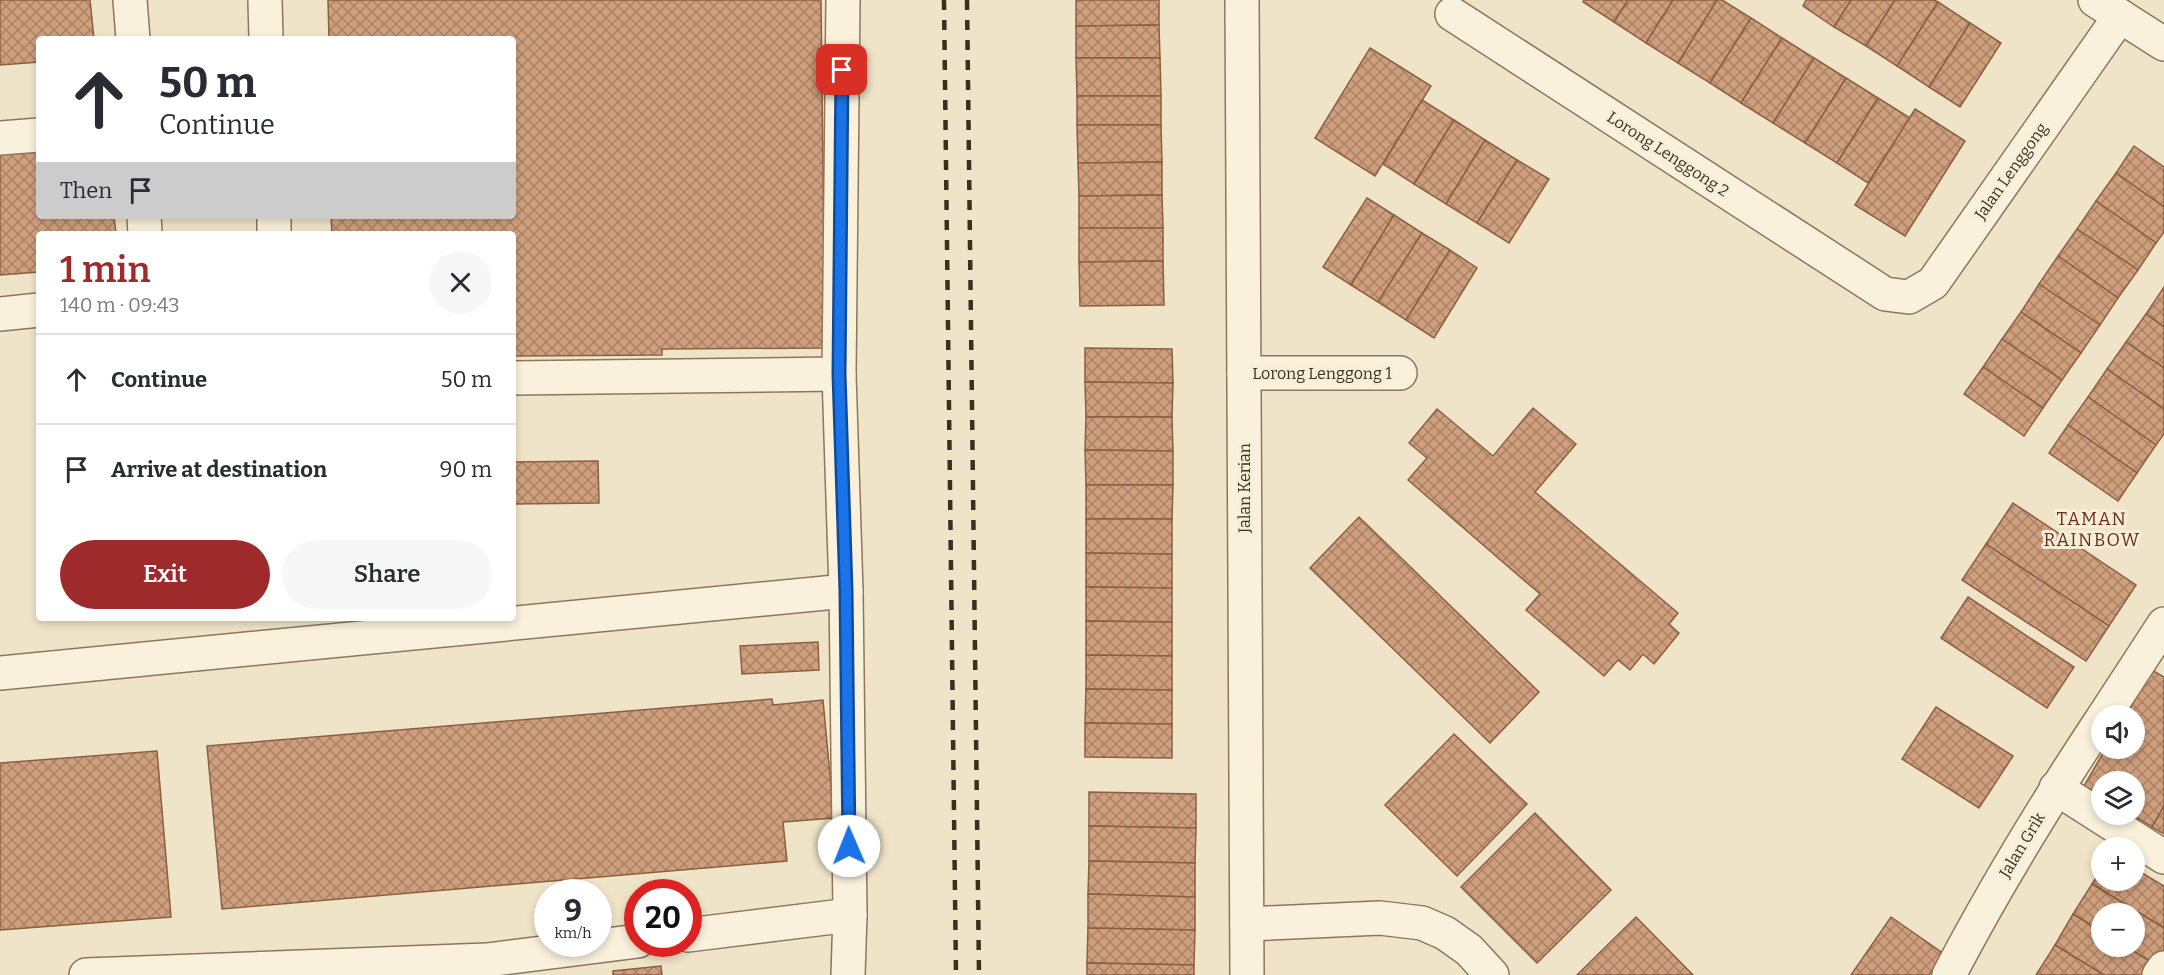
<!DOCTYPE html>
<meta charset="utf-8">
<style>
:root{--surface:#fff;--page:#f7f7f7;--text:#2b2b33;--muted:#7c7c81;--line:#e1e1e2;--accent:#9e2a2b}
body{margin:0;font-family:Bitter,serif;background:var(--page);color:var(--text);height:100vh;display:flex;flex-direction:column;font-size:22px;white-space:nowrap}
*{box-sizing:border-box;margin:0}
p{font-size:20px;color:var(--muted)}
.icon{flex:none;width:33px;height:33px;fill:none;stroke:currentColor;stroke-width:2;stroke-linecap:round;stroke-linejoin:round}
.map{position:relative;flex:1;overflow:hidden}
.details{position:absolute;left:36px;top:231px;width:480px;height:390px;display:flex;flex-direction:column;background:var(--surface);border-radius:6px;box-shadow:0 3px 9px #0003}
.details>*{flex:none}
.top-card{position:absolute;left:36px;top:36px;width:480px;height:183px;border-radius:6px;box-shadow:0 3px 9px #0003;background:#fff;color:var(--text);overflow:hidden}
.buttons{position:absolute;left:2091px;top:705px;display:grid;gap:12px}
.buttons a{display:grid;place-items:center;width:54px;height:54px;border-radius:50%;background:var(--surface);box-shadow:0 3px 9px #0003;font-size:30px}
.speed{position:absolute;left:534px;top:879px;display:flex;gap:12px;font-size:30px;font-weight:700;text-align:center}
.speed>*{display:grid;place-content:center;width:78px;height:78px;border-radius:50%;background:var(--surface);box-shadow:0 3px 9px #0003;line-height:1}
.speed small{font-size:15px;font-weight:400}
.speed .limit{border:9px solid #d22;background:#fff;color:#111}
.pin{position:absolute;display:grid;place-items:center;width:51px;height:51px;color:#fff;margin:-26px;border-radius:12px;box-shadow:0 3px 9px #0006}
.me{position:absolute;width:66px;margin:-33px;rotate:359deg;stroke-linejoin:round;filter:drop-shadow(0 0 4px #0008)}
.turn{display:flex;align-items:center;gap:21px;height:126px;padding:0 24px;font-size:27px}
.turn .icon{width:78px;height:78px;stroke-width:2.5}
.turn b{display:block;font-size:42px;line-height:51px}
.then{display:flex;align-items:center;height:57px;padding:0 24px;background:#0003;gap:12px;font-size:22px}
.round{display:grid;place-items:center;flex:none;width:63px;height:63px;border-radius:32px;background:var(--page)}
.headline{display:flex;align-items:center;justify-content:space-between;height:102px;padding:0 24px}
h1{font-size:36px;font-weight:600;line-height:45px;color:var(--accent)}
.action{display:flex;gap:12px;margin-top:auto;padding:12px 24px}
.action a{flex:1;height:69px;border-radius:36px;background:var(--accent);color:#fff;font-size:24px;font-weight:600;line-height:69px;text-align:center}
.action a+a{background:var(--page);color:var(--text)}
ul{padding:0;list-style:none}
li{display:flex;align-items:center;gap:18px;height:90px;padding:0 24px;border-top:2px solid var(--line)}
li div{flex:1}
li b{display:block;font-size:22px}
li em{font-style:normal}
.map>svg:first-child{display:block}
.building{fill:url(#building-cross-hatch);stroke:#8d5f41;stroke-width:1.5}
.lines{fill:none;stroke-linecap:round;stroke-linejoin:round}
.minor-casing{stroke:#8d765c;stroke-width:36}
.minor{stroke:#faf1dc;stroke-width:33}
.rail{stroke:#3d2e20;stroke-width:4.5;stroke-dasharray:10 10;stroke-linecap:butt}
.route-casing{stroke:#114b97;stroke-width:15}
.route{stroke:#1a73e8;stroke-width:10}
.labels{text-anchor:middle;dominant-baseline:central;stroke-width:6;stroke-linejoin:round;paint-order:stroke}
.street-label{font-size:16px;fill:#3d2e20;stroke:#f7eed8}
.neighbourhood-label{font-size:18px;letter-spacing:1.5px;fill:#6b2e1e;stroke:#f7eed8}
</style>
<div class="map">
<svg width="2164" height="975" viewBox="0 0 2164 975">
<defs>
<pattern id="building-cross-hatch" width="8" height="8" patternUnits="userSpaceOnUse" patternTransform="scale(1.5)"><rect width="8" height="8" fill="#cf9f7d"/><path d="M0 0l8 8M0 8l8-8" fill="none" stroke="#a98266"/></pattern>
</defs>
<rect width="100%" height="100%" fill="#f0e4c8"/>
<g class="building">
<path d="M0,0H90L94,39H39V62L0,65Z"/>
<path d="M328,0H821L825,348L662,349V355L513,356V234H332L331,216H513V39H329Z"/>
<path d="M1076,0H1159V25L1076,26Z"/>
<path d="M1584,0H1628L1614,22L1583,2Z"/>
<path d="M1628,0H1673L1646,43L1614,22Z"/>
<path d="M1673,0H1717L1678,63L1646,43Z"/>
<path d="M1717,0H1722L1751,18L1710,83L1678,63Z"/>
<path d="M1806,0H1851L1834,27L1803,6Z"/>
<path d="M1851,0H1895L1866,46L1834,27Z"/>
<path d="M1895,0H1934L1938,2L1897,66L1866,46Z"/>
<path d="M1938,2L1970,23L1929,87L1897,66Z"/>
<path d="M1751,18L1782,38L1741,103L1710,83Z"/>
<path d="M1970,23L2001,43L1960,107L1929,87Z"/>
<path d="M1159,25L1160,58H1076V26Z"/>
<path d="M1782,38L1814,58L1773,123L1741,103Z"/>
<path d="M1370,48L1431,86L1375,176L1315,138Z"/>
<path d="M1076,58H1160L1161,96H1077Z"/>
<path d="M1814,58L1846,78L1805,143L1773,123Z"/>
<path d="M1846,78L1878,98L1837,163L1805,143Z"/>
<rect x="1077" y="96" width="84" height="29"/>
<path d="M1878,98L1910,118L1868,183L1837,163Z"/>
<path d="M1422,100L1454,120L1414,184L1383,164Z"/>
<path d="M1915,109L1965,141L1905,236L1855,205Z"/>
<path d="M1454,120L1485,140L1446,204L1414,184Z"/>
<path d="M1077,125H1161L1162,162L1078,163Z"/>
<path d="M1485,140L1517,160L1477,223L1446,204Z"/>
<path d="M39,143V216H114L116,234H39V272L0,275V146Z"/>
<path d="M2134,146L2164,167V207L2116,173Z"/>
<path d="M1517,160L1549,179L1509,243L1477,223Z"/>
<path d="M1162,162V195L1079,196L1078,163Z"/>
<path d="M2116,173L2164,207V232L2156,243L2096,201Z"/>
<path d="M1162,195L1163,228H1079V196Z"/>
<path d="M1367,198L1394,215L1351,285L1323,267Z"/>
<path d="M2096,201L2156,243L2138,270L2077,229Z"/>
<path d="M1394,215L1422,233L1378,302L1351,285Z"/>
<path d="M1079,228H1163V261L1079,262Z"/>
<path d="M2077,229L2138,270L2118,298L2058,256Z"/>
<path d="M1422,233L1450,250L1406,320L1378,302Z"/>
<path d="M1450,250L1477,268L1434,338L1406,320Z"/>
<path d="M2058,256L2118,298L2100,325L2039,284Z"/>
<path d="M1163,261L1164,305L1080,306L1079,262Z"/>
<path d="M2039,284L2100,325L2081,353L2021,312Z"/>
<path d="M2164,287V327L2146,314Z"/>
<path d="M2021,312L2081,353L2062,380L2002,339Z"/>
<path d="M2146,314L2164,327V368L2126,342Z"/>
<path d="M2002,339L2062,380L2043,408L1983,367Z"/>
<path d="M2126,342L2164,368V409L2107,369Z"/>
<path d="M1085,348L1172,349L1173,383L1085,382Z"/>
<path d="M1983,367L2043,408L2024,436L1964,394Z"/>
<path d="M2107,369L2164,409V434L2156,445L2088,397Z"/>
<path d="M1085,382L1173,383L1172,417H1086Z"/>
<path d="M2088,397L2156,445L2137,473L2068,425Z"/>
<path d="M1533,408L1576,444L1535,492L1678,613L1669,624L1679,633L1654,664L1643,654L1630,670L1618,660L1604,676L1526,610L1540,594L1408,480L1427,458L1409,443L1437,409L1493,456Z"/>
<path d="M1086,417H1172L1173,451L1085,450Z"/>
<path d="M2068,425L2137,473L2118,501L2049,453Z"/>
<path d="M1085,450L1173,451V485H1086Z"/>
<path d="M598,461L599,503L513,504V462Z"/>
<path d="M1086,485H1173L1172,519H1086Z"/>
<path d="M2013,503L2136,585L2109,626L1986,544Z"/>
<path d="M1359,517L1539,692L1490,743L1310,568Z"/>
<path d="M1086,519H1172V554L1086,553Z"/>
<path d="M1986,544L2109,626L2086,661L1962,580Z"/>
<path d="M1086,553L1172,554V588L1086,587Z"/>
<path d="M1086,587L1172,588V622L1086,621Z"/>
<path d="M1968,597L2074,667L2047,708L1941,638Z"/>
<path d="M1086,621L1172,622V656L1086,655Z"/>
<path d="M818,642L819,670L742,674L740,646Z"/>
<path d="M1086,655L1172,656V690L1086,689Z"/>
<path d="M2152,670L2164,677V806L2152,827L2131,814H2134V782H2102V797L2084,786L2106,748H2134V716H2126Z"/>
<path d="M1086,689L1172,690V724L1085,723Z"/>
<path d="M772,699L773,705L823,700L834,818L783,822L787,861L222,909L207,746Z"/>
<path d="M1936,707L2013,756L1979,808L1902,759Z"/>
<path d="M1085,723L1172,724V758L1085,757Z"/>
<path d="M1454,734L1527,804L1457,876L1385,805Z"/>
<path d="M157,751L171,917L0,930V763Z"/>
<path d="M1089,792L1196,794V828L1089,826Z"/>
<path d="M2164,806V834L2152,827Z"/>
<path d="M1535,813L1611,890L1537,963L1461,887Z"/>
<path d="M1089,826L1196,828L1195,863L1089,861Z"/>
<path d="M1089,861L1195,863V897L1088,894Z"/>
<path d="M2102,868V880H2134V868L2164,886V928L2092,884Z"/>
<path d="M2092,884L2164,928V951L2156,965L2125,946H2134V914H2102V932L2073,914Z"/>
<path d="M1088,894L1195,897V930L1088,928Z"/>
<path d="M2073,914L2102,932V946H2125L2156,965L2150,975H2104L2055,945Z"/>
<path d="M1636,917L1693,975H1577Z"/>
<path d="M1891,917L1944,954L1929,975H1851Z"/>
<path d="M1088,928L1195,930L1194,965L1087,963Z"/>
<path d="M2055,945L2104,975H2036Z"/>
<path d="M1087,963L1194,965V975H1087Z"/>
<path d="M661,966L662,975H613V971Z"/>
</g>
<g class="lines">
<defs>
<g id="minor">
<path d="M130,0L133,39"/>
<path d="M265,0L266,39"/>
<path d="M843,0L839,374L846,591L850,915L848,975"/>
<path d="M1242,0L1247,975"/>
<path d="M2095,0L2164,44"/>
<path d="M1452,14L1885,294L1909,297L1933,283L2120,16"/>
<path d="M0,138L39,135"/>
<path d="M144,216L145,234"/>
<path d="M274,216V234"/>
<path d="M0,314L39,310"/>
<path d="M1244,373H1400"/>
<path d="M513,378L839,374"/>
<path d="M0,673L846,591"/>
<path d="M2104,716L2164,624"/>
<path d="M2056,788L2164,857"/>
<path d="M1247,924L1380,918L1422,923L1445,933L1469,950L1492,975"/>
<path d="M688,935L850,915"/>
<path d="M86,975L487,960L638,941"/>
<path d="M1949,975C1995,887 2047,802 2102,719"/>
<path d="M2159,975L2164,968"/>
</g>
</defs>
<use href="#minor" class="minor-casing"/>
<use href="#minor" class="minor"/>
<g class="rail">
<path d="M944,0L956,975"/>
<path d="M967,0L979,975"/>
</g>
</g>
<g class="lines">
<defs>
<path id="route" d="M842,70L839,374L846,591L849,846"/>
</defs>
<use href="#route" class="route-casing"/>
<use href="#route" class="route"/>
</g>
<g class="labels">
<g class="street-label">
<text transform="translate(1668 154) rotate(33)">Lorong Lenggong 2</text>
<text transform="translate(2011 171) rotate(-55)">Jalan Lenggong</text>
<text x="1322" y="373">Lorong Lenggong 1</text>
<text transform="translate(1244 488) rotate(-90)">Jalan Kerian</text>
<text transform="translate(2022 845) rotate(-59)">Jalan Grik</text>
</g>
<g class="neighbourhood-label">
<text x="2092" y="519">TAMAN<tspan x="2092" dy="21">RAINBOW</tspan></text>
</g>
</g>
</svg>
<div class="buttons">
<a><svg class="icon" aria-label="sound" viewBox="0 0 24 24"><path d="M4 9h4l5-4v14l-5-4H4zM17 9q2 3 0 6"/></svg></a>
<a><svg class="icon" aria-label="layers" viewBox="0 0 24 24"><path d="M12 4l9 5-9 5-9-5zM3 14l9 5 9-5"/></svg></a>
<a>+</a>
<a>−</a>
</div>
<div class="speed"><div>9<small>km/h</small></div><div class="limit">20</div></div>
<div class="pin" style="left:842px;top:70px;background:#d93025"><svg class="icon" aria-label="arrive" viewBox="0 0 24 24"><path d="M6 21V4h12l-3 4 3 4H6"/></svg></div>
<svg class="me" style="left:849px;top:846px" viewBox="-20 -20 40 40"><circle r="19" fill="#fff"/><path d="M0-13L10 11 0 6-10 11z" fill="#1a73e8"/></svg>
<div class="top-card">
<div class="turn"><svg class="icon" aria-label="ahead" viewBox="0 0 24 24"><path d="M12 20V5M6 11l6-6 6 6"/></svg><div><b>50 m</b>Continue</div></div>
<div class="then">Then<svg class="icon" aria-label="arrive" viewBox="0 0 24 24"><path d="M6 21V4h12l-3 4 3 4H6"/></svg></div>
</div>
<section class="details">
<div class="headline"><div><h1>1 min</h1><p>140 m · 09:43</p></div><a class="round"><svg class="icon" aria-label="close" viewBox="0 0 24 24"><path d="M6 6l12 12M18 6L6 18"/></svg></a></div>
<ul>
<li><svg class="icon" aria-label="ahead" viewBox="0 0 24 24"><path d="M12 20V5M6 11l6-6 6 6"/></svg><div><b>Continue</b></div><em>50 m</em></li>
<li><svg class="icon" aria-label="arrive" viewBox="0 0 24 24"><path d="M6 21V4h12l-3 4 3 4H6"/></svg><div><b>Arrive at destination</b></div><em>90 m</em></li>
</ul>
<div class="action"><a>Exit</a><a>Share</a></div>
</section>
</div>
